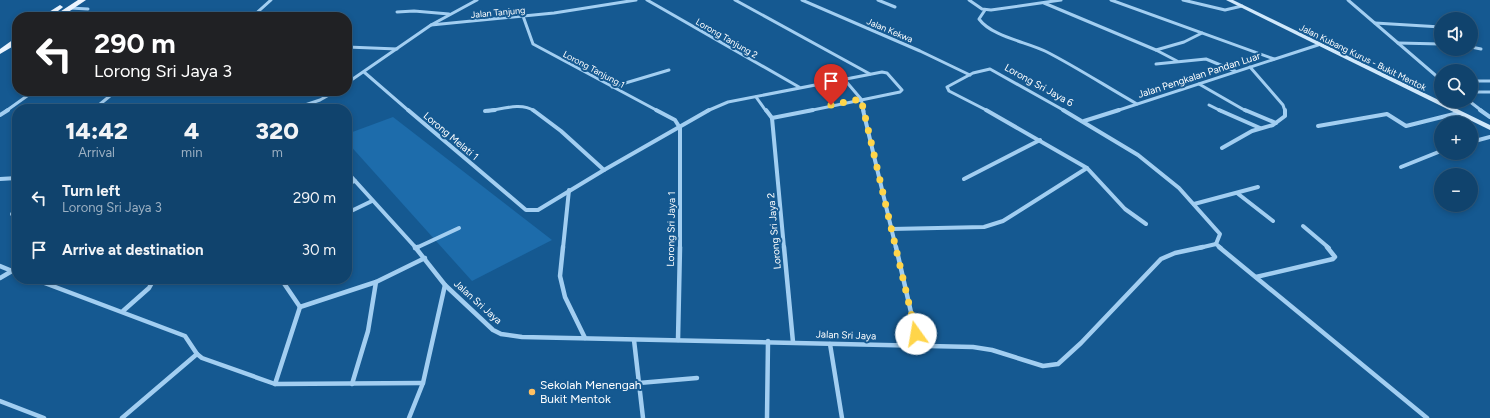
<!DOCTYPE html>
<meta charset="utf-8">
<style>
:root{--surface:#10436d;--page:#1e4e75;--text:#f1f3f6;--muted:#9cb0c2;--line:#305c80}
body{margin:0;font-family:Figtree,sans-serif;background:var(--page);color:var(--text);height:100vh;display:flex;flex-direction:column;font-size:15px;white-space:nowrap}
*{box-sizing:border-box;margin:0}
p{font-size:13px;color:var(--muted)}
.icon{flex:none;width:22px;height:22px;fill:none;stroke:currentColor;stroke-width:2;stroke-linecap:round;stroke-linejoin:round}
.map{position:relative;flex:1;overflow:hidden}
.details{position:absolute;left:12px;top:104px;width:340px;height:180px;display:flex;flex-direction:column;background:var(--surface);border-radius:16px;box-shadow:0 2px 6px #0003,0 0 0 1px var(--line)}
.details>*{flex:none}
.guide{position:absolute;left:12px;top:12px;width:340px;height:84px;border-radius:16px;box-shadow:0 2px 6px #0003,0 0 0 1px var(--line);background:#202124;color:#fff;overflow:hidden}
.fabs{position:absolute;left:1434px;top:12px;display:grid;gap:8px}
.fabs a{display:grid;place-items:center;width:44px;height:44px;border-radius:50%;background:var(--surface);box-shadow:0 2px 6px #0003,0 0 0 1px var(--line);font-size:20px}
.pin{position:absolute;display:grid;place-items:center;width:34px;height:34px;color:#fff;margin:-41px -17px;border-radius:50% 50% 50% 0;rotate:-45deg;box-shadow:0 0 4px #0007}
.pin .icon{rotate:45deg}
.me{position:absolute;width:44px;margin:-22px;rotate:347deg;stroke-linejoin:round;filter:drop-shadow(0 0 3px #0008)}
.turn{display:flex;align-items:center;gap:14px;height:84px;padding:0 16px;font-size:18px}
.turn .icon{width:52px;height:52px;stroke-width:2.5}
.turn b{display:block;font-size:28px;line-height:34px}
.eta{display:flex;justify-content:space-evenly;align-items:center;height:68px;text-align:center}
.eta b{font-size:24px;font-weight:800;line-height:28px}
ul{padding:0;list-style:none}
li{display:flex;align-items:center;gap:12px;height:52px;padding:0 16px}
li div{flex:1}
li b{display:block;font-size:15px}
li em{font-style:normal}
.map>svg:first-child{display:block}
.green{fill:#1d6cab}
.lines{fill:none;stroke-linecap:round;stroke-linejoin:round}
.minor-far2{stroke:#a2cef1;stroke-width:3}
.minor-far1{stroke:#a2cef1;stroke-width:4}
.minor{stroke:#a2cef1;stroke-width:4.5}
.secondary{fill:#d0e8fb;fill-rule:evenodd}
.primary{fill:#ecf5ff;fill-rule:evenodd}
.route{stroke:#ffd54a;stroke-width:7;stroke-dasharray:0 12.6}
.poi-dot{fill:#ffc062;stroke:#155991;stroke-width:1.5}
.labels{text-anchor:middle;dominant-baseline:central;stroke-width:4;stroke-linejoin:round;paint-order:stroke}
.far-street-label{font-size:9px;fill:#fff;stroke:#155991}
.street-label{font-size:10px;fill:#fff;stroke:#155991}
.near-poi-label{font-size:12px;fill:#fff;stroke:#155991;text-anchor:start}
</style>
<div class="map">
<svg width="1490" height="418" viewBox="0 0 1490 418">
<rect width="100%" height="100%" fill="#155991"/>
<path class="green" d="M393,117L552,240L472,281L347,142V134Z"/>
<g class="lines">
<g class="minor-far2">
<path d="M647,0L799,87"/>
<path d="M735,0L870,74"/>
<path d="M802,0L920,51L970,75"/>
<path d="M878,0L895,7"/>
<path d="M969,0L982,9L991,10L1061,0"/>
<path d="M1111,0L1274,59"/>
<path d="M1183,0L1225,10L1242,6"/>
<path d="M1348,0L1441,80"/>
<path d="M1044,3L1156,50L1177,61"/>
<path d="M70,8L88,9"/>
<path d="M985,10L979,19C992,37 1028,42 1047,52C1078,68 1107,87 1137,104"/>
<path d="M397,12L414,11L449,14"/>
<path d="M256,13L326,15"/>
<path d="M523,16L533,44L658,111"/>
<path d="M252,17L271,0"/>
<path d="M1375,23L1441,27"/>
<path d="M431,25L554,13L636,0"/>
<path d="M1471,28H1474"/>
<path d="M1398,43L1441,44"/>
<path d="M347,47L397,49"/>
<path d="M1471,47L1481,49"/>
<path d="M1156,50L1184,42L1202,33"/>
<path d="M1156,64L1206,59L1235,71"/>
<path d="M1250,67L1283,105L1285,111"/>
<path d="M364,72L409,111"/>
<path d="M844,79L861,99L864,111"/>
<path d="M1471,81H1490"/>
<path d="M347,83L431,25L477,0"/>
<path d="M1199,84L1246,111"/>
<path d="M612,87L669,70"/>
<path d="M1471,92H1490"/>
<path d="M756,97L766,111"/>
<path d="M1469,101L1482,111"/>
<path d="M1209,105L1221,111"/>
<path d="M94,109L116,91"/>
<path d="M293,109L320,100L336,91"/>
<path d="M6,111L34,91"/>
<path d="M488,111C502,109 522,102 534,111"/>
<path d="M707,111L728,102L882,72L887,73L902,90L900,92L808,111"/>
<path d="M988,111L949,91L947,87L973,73L990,69L1065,111"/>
<path d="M1116,111L1318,45"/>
</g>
<g class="minor-far1">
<path d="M408,110L526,210H538L604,170L561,131L533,110"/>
<path d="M656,110L675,120L680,128V248"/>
<path d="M766,110L772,118"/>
<path d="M863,110L896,248"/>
<path d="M986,110L1087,168L1125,209L1146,224"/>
<path d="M1063,110L1138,155L1179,188L1220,234L1216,244"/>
<path d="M1219,110L1260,128"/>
<path d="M1245,110L1276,123"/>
<path d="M1480,110L1490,117"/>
<path d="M485,111L495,110"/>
<path d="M0,115L8,110"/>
<path d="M772,118L784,248"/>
<path d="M772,118L813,110"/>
<path d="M1084,121L1119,110"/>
<path d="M1318,126L1387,114L1406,126L1458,113"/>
<path d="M1471,142L1490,137"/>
<path d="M1222,148L1252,131L1273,125L1285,116V110"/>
<path d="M1401,167L1441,151"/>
<path d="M604,170L709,110"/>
<path d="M347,172L416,248"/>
<path d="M0,179L17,178"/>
<path d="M964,179L1040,140"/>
<path d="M347,184L355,181"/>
<path d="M1237,193L1273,221"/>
<path d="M1194,204L1258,187"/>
<path d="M347,213L372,201"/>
<path d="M12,214L17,213"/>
<path d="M1303,226L1329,248"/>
<path d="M891,229L984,227L1003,221L1087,168"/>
<path d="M1216,244L1221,248"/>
<path d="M416,248L459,228"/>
<path d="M563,248L569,190"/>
<path d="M1199,248L1216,244"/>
</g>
<g class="minor">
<path d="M415,247L445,285L493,330L501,334L522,337L973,347L992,350L1043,366L1058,364L1081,343L1161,259L1175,253L1203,247"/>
<path d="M563,247L560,276L565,297L585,338"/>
<path d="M784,247L793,342"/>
<path d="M896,247L919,347"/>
<path d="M1219,247L1427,418"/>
<path d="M415,248L418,247"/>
<path d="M0,266L17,273"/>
<path d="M1256,277L1333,259L1335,257L1327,247"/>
<path d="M0,278L12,271"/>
<path d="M34,279L185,336L197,354L202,358L275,384"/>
<path d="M281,279L300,307"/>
<path d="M300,307L275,384L423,383"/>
<path d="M300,307L376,282L425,258"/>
<path d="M123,311L149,288L154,279"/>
<path d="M634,340L643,418"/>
<path d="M678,340L680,247"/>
<path d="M830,344L842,418"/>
<path d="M639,383L697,378"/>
<path d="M352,384L368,331L376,282"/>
<path d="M0,401L44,418"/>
<path d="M122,418L197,354"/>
<path d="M409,418L423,383L445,285"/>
<path d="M767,418L768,341"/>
</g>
<path class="secondary" d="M1226,0H1233L1490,125V130Z"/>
<g class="primary">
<path d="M78,0H86L61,17H52Z"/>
<path d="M60,5L63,7L62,8L50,17H41Z"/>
<path d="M14,39H17V44L0,54V49Z"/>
</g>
</g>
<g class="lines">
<path class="route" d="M831,105L861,99L916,334"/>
</g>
<circle class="poi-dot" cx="532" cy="392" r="4"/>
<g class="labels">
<g class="far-street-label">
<text transform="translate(498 12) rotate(-5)">Jalan Tanjung</text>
<text transform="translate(890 30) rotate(23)">Jalan Kekwa</text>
<text transform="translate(727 38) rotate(30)">Lorong Tanjung 2</text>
<text transform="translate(1363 57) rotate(26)">Jalan Kubang Kurus - Bukit Mentok</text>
<text transform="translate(594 69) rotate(28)">Lorong Tanjung 1</text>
</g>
<g class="street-label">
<text transform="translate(1199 75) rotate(-18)">Jalan Pengkalan Pandan Luar</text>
<text transform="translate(1039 85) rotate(29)">Lorong Sri Jaya 6</text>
<text transform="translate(451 136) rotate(40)">Lorong Melati 1</text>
<text transform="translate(671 229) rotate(-89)">Lorong Sri Jaya 1</text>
<text transform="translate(774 231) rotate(-95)">Lorong Sri Jaya 2</text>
<text transform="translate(478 302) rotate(42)">Jalan Sri Jaya</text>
<text transform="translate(846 335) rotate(2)">Jalan Sri Jaya</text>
</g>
<g class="near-poi-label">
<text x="540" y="385">Sekolah Menengah<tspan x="540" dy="14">Bukit Mentok</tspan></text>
</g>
</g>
</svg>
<div class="fabs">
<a><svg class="icon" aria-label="sound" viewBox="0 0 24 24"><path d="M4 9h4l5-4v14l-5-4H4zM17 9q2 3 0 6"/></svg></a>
<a><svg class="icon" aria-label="search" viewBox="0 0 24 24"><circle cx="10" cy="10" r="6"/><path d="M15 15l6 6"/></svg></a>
<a>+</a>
<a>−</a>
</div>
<div class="pin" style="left:831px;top:105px;background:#d93025"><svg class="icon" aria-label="arrive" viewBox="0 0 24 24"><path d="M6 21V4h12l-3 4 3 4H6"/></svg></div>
<svg class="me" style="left:916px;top:334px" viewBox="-20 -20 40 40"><circle r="19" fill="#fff"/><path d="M0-13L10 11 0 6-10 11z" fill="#ffd54a"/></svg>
<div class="guide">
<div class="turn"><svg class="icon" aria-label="left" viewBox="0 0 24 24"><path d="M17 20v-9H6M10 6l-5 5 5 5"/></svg><div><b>290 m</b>Lorong Sri Jaya 3</div></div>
</div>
<section class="details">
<div class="eta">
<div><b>14:42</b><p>Arrival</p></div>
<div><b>4</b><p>min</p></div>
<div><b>320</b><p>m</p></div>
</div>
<ul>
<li><svg class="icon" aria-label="left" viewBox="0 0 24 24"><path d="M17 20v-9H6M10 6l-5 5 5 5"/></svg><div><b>Turn left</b><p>Lorong Sri Jaya 3</p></div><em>290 m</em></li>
<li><svg class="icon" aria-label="arrive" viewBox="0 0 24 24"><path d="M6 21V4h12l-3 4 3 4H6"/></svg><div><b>Arrive at destination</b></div><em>30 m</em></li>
</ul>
</section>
</div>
